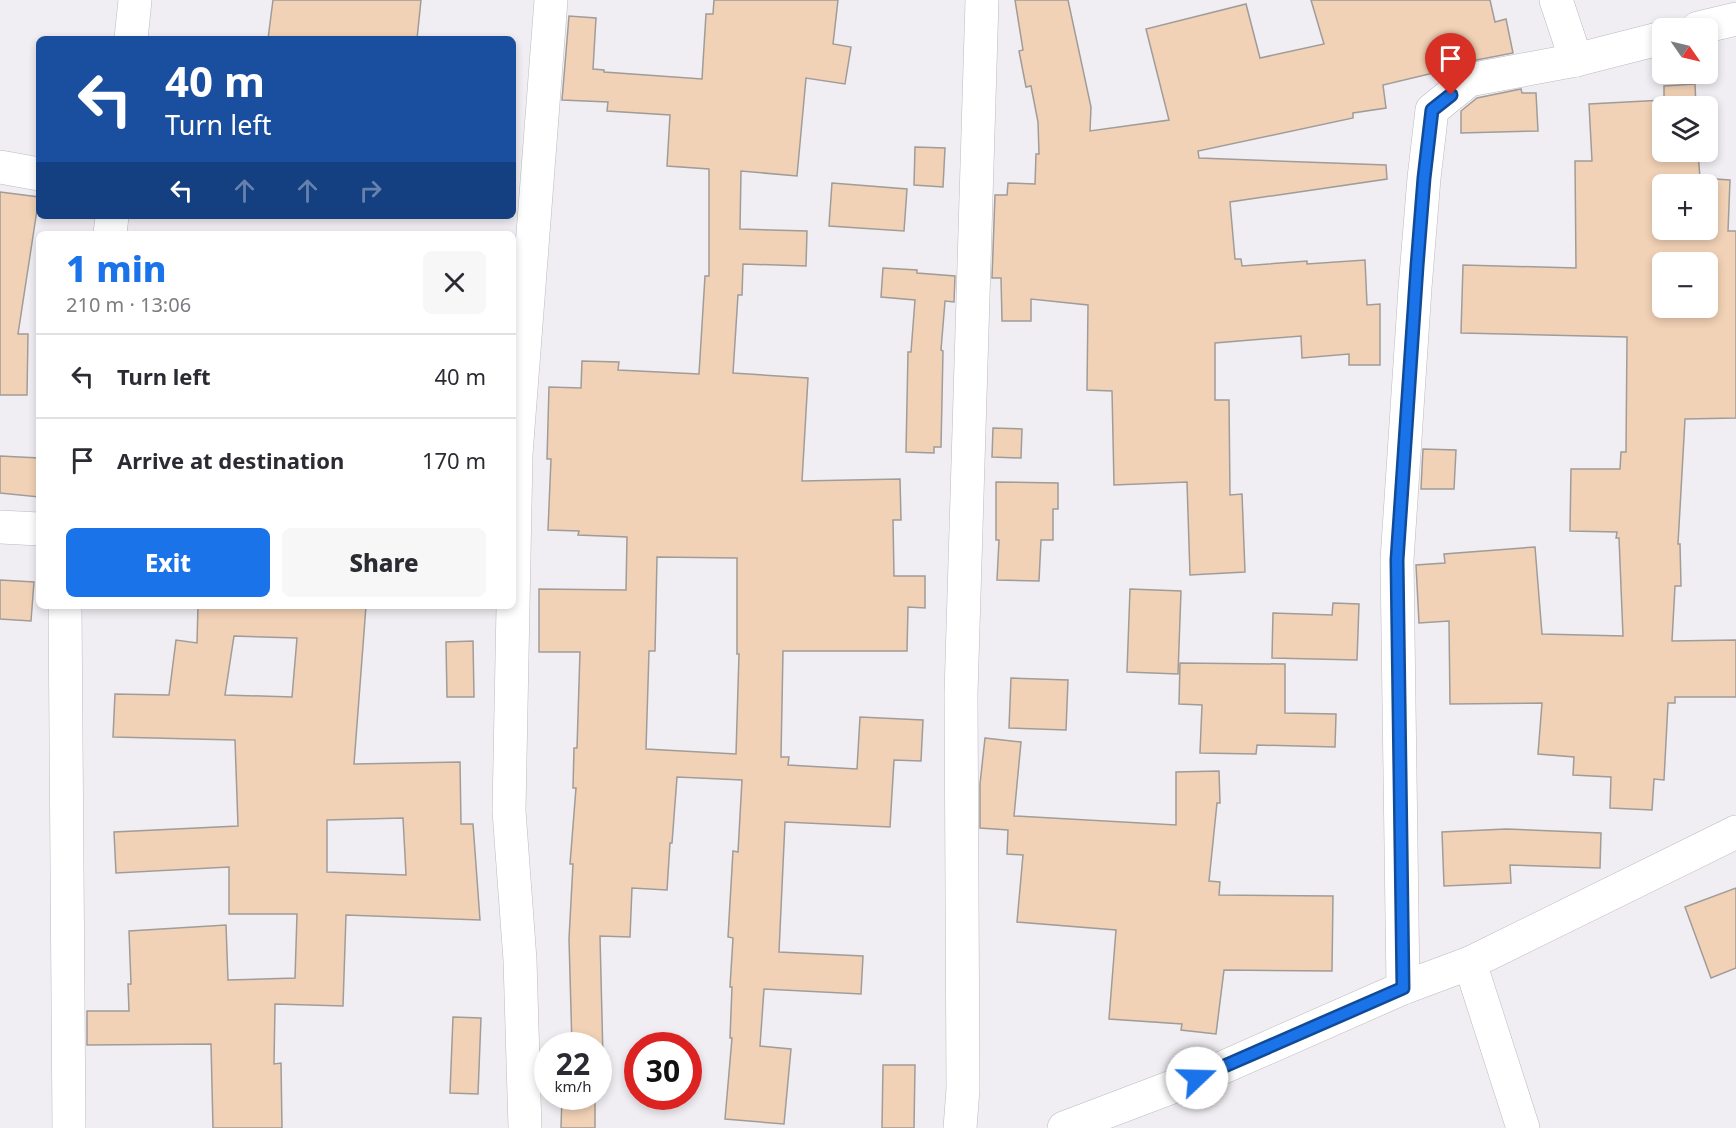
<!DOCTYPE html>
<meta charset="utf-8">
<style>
:root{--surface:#fff;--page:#f7f7f7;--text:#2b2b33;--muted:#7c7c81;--line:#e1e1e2;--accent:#1a73e8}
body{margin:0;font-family:"Noto Sans",sans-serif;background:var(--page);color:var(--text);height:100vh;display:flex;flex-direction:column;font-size:22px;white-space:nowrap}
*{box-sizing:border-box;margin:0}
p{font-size:20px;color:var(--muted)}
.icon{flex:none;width:33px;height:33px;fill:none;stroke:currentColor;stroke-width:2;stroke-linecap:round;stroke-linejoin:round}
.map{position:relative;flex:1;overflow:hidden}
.sheet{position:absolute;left:36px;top:231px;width:480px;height:378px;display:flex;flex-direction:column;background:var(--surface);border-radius:9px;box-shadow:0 3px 9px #0003}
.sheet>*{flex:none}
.banner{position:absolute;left:36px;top:36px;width:480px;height:183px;border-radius:9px;box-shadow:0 3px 9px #0003;background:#1a4fa0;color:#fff;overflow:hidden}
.needle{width:39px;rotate:124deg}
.tools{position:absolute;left:1652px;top:18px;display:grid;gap:12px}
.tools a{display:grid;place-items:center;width:66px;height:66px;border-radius:9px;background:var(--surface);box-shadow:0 3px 9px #0003;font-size:30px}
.speed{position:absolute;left:534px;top:1032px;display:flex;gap:12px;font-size:30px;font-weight:700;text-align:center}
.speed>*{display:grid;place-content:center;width:78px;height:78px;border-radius:50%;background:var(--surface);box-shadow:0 3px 9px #0003;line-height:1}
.speed small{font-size:15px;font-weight:400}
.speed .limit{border:9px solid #d22;background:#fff;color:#111}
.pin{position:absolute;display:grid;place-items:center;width:51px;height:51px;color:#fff;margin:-62px -26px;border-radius:50% 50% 50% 0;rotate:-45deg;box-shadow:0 0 6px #0007}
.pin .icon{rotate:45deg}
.me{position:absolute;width:66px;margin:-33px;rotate:69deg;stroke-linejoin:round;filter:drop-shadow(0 0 4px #0008)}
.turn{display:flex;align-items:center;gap:21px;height:126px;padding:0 30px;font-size:27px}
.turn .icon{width:78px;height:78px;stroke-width:2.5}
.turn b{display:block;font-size:42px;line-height:51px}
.lanes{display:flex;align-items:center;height:57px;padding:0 30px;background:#0003;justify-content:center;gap:30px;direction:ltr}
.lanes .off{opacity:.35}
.round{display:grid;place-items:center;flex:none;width:63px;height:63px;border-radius:9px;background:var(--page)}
.overview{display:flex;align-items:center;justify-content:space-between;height:102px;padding:0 30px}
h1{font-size:36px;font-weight:800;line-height:45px;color:var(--accent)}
.action{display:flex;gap:12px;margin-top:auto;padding:12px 30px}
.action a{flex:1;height:69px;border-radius:9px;background:var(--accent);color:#fff;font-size:24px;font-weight:800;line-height:69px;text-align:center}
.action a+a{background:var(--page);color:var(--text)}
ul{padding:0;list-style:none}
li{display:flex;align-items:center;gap:18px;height:84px;padding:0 30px;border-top:2px solid var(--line)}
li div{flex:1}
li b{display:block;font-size:22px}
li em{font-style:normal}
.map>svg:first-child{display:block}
.building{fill:#f2d2b6;stroke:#a09c99;stroke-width:1.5;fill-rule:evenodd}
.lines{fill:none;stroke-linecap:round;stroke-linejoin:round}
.minor-casing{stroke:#bcbabe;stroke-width:34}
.minor{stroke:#fff;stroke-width:33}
.route-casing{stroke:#114b97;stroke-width:15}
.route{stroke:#1a73e8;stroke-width:10}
</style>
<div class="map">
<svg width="1736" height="1128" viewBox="0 0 1736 1128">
<rect width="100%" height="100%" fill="#f0eef2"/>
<g class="building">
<path d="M273,0H421L417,39H268Z"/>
<path d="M714,0H838L833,44L851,47L845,84L806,78L797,176L741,171L740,229L807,231L806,266L743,264L742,295H738L733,373L808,378L802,481L900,479L901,520H893L894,576H925V608L908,607L907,651H783L781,757H789L788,765L857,769L860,717L923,720L921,761L894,760L890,827L785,822L779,952L863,956L861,994L764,989L760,1046L791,1049L784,1124L725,1119L732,1038H730L732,987H730L733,938L728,937L733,851L738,852L742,780L677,777L672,843H670L667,890L632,888L630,937L600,936L603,1058H598V1046H572L569,939L573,864H570L576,788H573L574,748H577L580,652H539V589L626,590L627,537L578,535L579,531L548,530L551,459H547L549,387L581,388L582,361L619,362L618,370L699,374L705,276H709V169L667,166L670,115L607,111L608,102L562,100L569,16L596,18L593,69L604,70V72L702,79L706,14H713ZM657,557L737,558V654H739L736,754L646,749L649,651H655Z"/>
<path d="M1015,0H1068L1091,107L1090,131L1169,120L1146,29L1246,4L1260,58L1324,44L1311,0H1490L1495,22L1506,19L1513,53L1466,62L1454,68L1383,85L1386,108L1353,113V118L1198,151L1199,158L1386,165L1387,179L1230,202L1235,259H1241L1242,266L1307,261V264L1365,260L1367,305L1380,304V365H1349V354L1302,358L1301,336L1215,343V400H1229L1230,495L1242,494L1245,572L1190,575L1187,482L1114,485L1112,391L1087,390L1088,305L1031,299V321H1002L1001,278H992L995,195H1007L1008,183L1035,184L1036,154H1039L1038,122L1031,86L1026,87L1019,51L1023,50Z"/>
<path d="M1695,84L1696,106H1662V152H1698L1700,178L1730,180L1728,231H1736V418L1685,419L1678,544H1680L1681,586H1675L1672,641L1736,640V697H1675V703H1668L1664,780L1654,779L1652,810L1610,808L1611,777L1573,775L1574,757L1538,754L1542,703L1450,704L1449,621L1419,623L1416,565L1445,563L1444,554L1535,547L1542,634L1623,636L1619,538H1616L1617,532L1570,531L1571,469H1620L1621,452H1626L1627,337L1461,333L1463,265L1576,268L1575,161H1592L1589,104L1664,100V86ZM1662,184H1707V230H1662ZM1662,262H1707V308H1662Z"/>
<path d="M1521,89L1522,93H1536L1538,131L1461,133V111L1477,98Z"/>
<path d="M915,147L945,148L943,187L914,185Z"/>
<path d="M832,183L907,189L904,231L829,226Z"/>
<path d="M0,192L39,197L18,334H28L27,395H0Z"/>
<path d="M883,268L917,270V273L955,276L954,302L945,301L941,350L943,351L941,447H934V453L906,452L908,352H911L915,300L881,297Z"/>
<path d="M993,428L1022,429L1021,458L992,457Z"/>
<path d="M1423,449L1456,450L1454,489H1421Z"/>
<path d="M0,456L39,458V497L0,493Z"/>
<path d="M996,482L1058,483V509H1053V540H1041L1039,581L997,580L999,540H996Z"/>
<path d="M0,580L34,582L31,621L0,619Z"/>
<path d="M1130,589L1181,591L1178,674L1127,672Z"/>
<path d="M1333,603L1359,604L1357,660L1272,658L1273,613L1332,615Z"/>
<path d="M198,606H366L354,764L460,762L461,824H473L480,920L346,915L343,1006L275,1004L274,1064L281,1063L282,1128H213L211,1044L87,1045V1011H129L128,984H131L129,931L226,925L228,980L295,978L297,914H229V867L116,873L114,832L238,826L235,740L113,737L115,694L169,695L176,640L197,643ZM234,636L297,638L292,697L225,695ZM403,818L406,875L327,872V820Z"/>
<path d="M473,641L474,697H447L446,642Z"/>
<path d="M1180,663L1285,664V713L1336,714L1335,747L1257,745L1256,754L1200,753L1202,705L1179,704Z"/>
<path d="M1011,678L1068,680L1066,730L1009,728Z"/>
<path d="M985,738L1021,742L1014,816L1176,825V772L1219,771L1220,803H1217L1209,881L1220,882L1219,895L1333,896L1332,971L1224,970L1216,1034L1181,1030L1182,1024L1109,1019L1116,930L1017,922L1023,855L1007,854L1008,830L980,828V784Z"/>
<path d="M1506,829L1601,833L1600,868L1510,865L1511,883L1444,886L1442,832Z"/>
<path d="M1736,888V968L1711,978L1685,907Z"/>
<path d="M453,1017L481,1018L478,1094L450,1093Z"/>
<path d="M883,1065H915L914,1128H882Z"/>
<path d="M562,1096H595V1128H561Z"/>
</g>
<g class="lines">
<defs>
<g id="minor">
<path d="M1556,0L1576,60"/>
<path d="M1698,28L1736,19"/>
<path d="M131,39L135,0"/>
<path d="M0,167L39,174"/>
<path d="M110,234L112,216"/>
<path d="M0,527L39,529"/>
<path d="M65,606L69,1128"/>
<path d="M1470,963L1523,1128"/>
<path d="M1403,988L1397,560L1415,288L1424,178L1432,110L1469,80L1576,60L1662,38"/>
<path d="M525,1128L520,960L509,811L516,454L551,0"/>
<path d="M960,1128L963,1089L961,694L982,0"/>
<path d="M1064,1128L1217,1070L1403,988L1470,963L1736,832"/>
</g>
</defs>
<use href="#minor" class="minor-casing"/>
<use href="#minor" class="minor"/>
</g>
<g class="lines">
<defs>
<path id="route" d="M1197,1078L1403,988L1397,560L1417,266L1424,178L1432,110L1451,95"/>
</defs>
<use href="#route" class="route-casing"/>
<use href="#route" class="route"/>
</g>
</svg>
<div class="tools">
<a><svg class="needle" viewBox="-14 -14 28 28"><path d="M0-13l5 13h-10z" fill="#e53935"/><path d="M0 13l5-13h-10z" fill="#7c7c81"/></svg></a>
<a><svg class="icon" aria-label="layers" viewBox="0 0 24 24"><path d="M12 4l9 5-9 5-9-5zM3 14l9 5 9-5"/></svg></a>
<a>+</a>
<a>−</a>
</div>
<div class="speed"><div>22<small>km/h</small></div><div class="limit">30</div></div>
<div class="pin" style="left:1451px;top:95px;background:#d93025"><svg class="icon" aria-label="arrive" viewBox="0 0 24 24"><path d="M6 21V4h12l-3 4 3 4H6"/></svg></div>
<svg class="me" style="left:1197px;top:1078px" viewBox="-20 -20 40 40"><circle r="19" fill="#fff"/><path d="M0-13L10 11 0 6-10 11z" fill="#1a73e8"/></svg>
<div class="banner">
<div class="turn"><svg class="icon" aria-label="left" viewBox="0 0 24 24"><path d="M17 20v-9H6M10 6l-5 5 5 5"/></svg><div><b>40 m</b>Turn left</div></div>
<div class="lanes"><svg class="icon" aria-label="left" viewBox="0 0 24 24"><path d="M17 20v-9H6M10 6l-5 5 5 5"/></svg><svg class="icon off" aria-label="ahead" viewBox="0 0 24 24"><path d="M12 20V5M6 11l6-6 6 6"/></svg><svg class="icon off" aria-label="ahead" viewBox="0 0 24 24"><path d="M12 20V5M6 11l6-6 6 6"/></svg><svg class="icon off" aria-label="right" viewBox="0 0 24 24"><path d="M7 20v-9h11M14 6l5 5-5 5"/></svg></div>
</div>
<section class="sheet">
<div class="overview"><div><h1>1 min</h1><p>210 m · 13:06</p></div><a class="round"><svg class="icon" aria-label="close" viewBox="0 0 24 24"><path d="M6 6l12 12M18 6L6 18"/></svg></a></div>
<ul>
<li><svg class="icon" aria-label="left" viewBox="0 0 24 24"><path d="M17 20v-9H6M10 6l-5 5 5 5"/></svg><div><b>Turn left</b></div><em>40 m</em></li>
<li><svg class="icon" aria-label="arrive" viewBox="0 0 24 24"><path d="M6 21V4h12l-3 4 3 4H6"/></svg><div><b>Arrive at destination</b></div><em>170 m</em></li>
</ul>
<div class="action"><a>Exit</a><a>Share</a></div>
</section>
</div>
